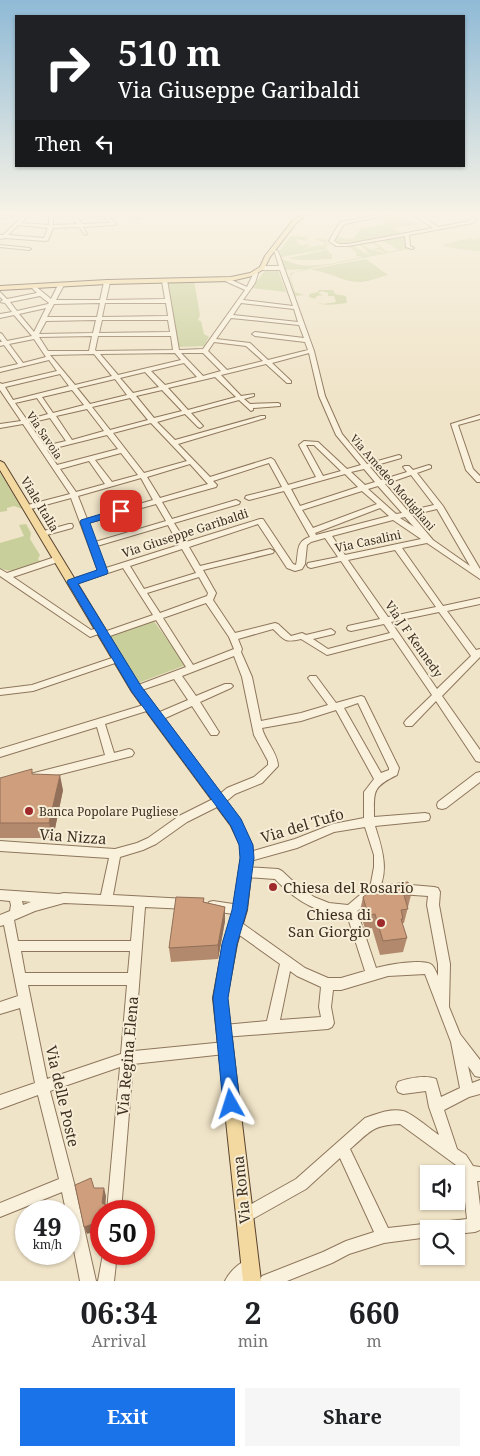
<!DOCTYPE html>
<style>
:root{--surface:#fff;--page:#f6f6f6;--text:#202124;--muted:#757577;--accent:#1a73e8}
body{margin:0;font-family:"Noto Serif",serif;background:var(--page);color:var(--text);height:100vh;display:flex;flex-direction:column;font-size:19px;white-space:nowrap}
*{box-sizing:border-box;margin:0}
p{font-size:16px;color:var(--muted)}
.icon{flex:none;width:28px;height:28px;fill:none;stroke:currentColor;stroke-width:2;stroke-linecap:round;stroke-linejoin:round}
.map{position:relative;height:1281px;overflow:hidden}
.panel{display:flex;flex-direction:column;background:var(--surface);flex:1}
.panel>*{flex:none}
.top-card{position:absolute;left:15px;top:15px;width:450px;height:152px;border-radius:0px;box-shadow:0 1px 4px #0004;background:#202124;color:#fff;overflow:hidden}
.buttons{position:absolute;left:420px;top:1165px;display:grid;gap:10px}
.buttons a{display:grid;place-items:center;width:45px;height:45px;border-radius:0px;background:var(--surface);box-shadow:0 1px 4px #0004;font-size:25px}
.speed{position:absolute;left:15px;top:1200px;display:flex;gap:10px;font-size:25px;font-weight:700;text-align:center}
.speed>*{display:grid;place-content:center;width:65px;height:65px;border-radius:50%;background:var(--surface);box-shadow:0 1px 4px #0004;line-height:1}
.speed small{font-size:12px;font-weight:400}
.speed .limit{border:8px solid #d22;background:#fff;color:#111}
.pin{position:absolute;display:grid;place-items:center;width:42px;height:42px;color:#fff;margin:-21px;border-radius:10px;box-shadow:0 2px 8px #0006}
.me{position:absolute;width:55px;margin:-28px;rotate:354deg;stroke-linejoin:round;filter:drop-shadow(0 0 4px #0008)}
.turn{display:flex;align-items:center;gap:18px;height:105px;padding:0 20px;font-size:22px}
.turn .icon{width:65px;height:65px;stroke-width:2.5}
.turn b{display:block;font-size:35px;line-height:42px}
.then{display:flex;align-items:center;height:48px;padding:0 20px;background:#0003;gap:10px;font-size:19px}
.eta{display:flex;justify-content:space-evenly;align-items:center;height:85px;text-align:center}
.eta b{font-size:30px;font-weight:700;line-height:35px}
.primary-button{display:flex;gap:10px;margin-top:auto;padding:10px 20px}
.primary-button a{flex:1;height:58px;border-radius:0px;background:var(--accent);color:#fff;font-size:20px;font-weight:700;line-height:58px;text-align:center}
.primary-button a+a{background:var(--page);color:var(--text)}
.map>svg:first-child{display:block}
.green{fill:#c9cf9b}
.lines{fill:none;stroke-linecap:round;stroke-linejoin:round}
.minor-casing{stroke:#8d765c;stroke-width:2}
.major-casing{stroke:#5b4430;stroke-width:2}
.minor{fill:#faf1dc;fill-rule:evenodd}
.major{fill:#f3d9a0;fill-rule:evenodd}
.wall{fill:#b2896c}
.shaded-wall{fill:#916f58}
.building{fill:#cf9f7d;stroke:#916f58}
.route{fill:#1a73e8;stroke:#114b97}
.poi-dot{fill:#9e2a2b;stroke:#f7eed8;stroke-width:2}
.labels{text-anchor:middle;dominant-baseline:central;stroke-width:4;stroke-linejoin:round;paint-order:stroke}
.far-street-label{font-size:11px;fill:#3d2e20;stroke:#f7eed8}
.street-label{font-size:12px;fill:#3d2e20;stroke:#f7eed8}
.poi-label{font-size:12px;fill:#3d2e20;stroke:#f7eed8;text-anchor:start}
.near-street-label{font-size:15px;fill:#3d2e20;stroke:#f7eed8}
.near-poi-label{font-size:15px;fill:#3d2e20;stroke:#f7eed8;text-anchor:start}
</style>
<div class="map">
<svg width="480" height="1281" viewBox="0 0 480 1281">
<rect width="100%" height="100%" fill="#f0e4c8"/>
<g class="green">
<path d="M398,216L418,225L394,228L402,234L343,244L334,241L336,237L353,239L360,229L386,224L381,220Z"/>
<path d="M291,236L308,237L307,241L296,239L299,245L307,244L312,246L298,250L326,244L313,238L328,240L326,244H331L326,246L327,249L281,257L280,250Z"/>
<path d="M402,236L405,237V247L409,249L307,269L285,270L281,258C307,273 334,262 363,257L356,256L357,253L348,246L352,245L370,256L366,251L367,250L358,244H361L369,249L384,253L385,252L373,249L379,247L372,243H367L373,241L388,252L399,250L383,241H378Z"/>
<path d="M470,238H473L471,240L480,238V251L458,249L441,245Z"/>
<path d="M327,250L332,255V259C319,259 303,262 289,258Z"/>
<path d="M366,259L388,275C379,277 367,283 357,282C336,281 309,259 290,276L295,292L304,295L295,296L289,276L291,273Z"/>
<path d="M266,269L278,270L286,292L252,288Z"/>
<path d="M194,281L200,315L198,320L201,321L204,334L209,337L204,346L179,347L168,282Z"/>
<path d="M318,290H333L335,294L346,296L347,303C338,304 325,307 316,302L323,304L336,302L334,296H328V293L322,291L318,293L323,295L317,296L315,299L309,297V294L318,292Z"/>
<path d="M0,472L22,509L14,506L7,508V511L0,512Z"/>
<path d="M26,524L31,533L30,539L40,555L38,559L40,561C28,565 12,575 0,568V543L24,536L19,525Z"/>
<path d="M153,620L186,665L138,683L109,636Z"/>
</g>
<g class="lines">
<defs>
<g id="minor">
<path d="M16,215L0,218V216Z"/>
<path d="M24,215H29L21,223L49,225V215H53V225L77,224L72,215H76L82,224L110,223L102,215H107L116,224L114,225L83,227L87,234L85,235L79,227L53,228L48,240L46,241L5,238L0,239V235H3ZM18,225L48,228L44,238L8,235Z"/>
<path d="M131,215H136L139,218L135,219Z"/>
<path d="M377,215H388L344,224L334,241L339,244H348L433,228L414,215H420L438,227L470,221L472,215H476L475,221L473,223L409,235L410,246L414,248L412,249L406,247L405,236L348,246H336L329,241L340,222Z"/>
<path d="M0,245L29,248L31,249L29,250L0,247Z"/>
<path d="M274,250L278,251L314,351L325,396L342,434L367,464L399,455L401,456V458L370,467L381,480L407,472L403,467L405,466H409L413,470L429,465L431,466V468L417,473L443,506L480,569V579L427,543L402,548L443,606L480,598V604L447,611L476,650L480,649V657L442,696L480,750V762L476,761L436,701L412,726H406L404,723L406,720L432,695L393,638L327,655L301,639C284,643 285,640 273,629L238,639L242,649L241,652L252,677L261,721L301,713L328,705L308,678L310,676H316L336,703L361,696L364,697L399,768L397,775C372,787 374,791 374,817L425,813L429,814L430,817L429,820L425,821L375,826C382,848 391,874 375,896C371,902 363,907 357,911L376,968C386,965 424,958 432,965C435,968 436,972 438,976V964L427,905L428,896L400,894L396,893L394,889L396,885L400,884L434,887L438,888L440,892L439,905L450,964L449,1007L460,1034L480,1060V1077L475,1076L468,1066L472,1083L480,1080V1094L469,1097L444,1110L457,1149L466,1155L473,1166L480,1167V1181H477L480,1206V1230L475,1232L456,1234V1229H429V1237L384,1243L349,1254L332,1263L287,1281H259L262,1276L323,1252L346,1241L374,1232L340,1158L306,1189L249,1221L244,1223L239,1221L237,1216L239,1211L296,1179L365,1118C376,1114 391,1108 403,1111C412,1113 431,1130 439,1135L429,1107L426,1091L403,1094L398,1092L396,1087L398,1082C408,1078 426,1075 436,1079L441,1097L460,1088L451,1042L425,974L388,976L341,990H333L331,1007L334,1023L332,1027L328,1029L224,1037L220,1035L218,1031L220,1027L224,1025L267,1021L280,964L231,929L229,925L231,921L235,920L239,921L305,968L328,978H341L365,971L347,915C318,915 294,899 275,879L245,877L241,875L239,872L241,869L245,867L278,869L282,871L297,885L314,897L329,903L348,905L367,889L371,883L374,867V855L365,827L334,832L297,848L247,862L243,860L242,857L243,854L295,839L333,824L364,818V792L374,779L336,710L301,721L262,728C265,741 278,753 278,766L262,783L235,794L223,804L187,822L156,844L143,850L120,857L113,895L187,899L191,900L193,904L191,908L187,909L145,907L134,1051L225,1042L230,1043L231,1048L230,1053L225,1054L133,1064L121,1211H107L120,1067L50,1091L74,1183L96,1281H80L69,1225V1211H66L62,1192L0,1217V1203L59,1179L38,1095L0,1109V1095L35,1083L20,1008L0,1014V1002L18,996L4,925L0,926V915L10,911L11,905L10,901L0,900V890L59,894L64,893L101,895L109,858L0,851V841L115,849L137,843L148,838L179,816L215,798L227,788L254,777L268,765V761L254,735L242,677L234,656L182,676L196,696L225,684H231L233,686L231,688L200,702L217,729L219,732L217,735H211L192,706L161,720H155L153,717L155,714L188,700L174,679L136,692L133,691L131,689L133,687L186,667L156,620L104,638L101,637L100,635L101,633L90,637L0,576V569L7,573L58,556L62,559L61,561L13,577L91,630L101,627L104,628L105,630L104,632L153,615L123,568L75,584H69L68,582L69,580L98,571L71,498L27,510L23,508L24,506L70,494L23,424L0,428V424L21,421L0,390V383L2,384L57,371L49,360L0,372V368L18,364L4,345L0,346V342H2L0,339V333L2,334L7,341L32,336L14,315L0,318V314L12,312L5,303L0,302L3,300L0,297V292L7,299L37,293L31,287L34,285L51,299L58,285L61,283L64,285L56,300H100L104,282L107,280L110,282L106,300L165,299L162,281L167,280L179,350L203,349L245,290L223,280V278H227L247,287L255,270H259L255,283L243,300L293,306L280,270H262L259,268L262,266H279ZM40,296L49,303L48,304L17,311L10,302ZM100,303L97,317H47L54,304ZM105,303H166L168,316L102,317ZM241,303L294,309L298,322L233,315ZM46,308L34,332L19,314ZM231,318L299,325L304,338L255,332L252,334L255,336L305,342L308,350L268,360L250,343L216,339ZM96,320L93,333L39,334L46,321ZM102,320H168L170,332L99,333ZM92,336L89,351H48L39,337ZM98,336H171L173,350L96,351L95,350ZM34,339L46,357L23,363L9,344ZM214,342L246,346L263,361L227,370L208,351ZM175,353L181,360L118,375L100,354ZM181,353H203L221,371L203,376ZM309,353L319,396L336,435L361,465L347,469L318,442L304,441L299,445L316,477L288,485L274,460L271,458L210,477L178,444L265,418V416H261L175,440L157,422L185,414L198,427L200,428L203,426L191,413L239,400L251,411L253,410V408L280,406V404L278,403L250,404L244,399L254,396V394L241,396L221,375L266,364L287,383H291V381L272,363ZM94,354L112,376L75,385L50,355ZM184,363L197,377L165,385L151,371ZM145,372L159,387L133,393L120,378ZM60,374L69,386L13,400L5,387ZM215,377L236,397L188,410L168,388ZM115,379L127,395L90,404L77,388ZM72,390L84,405L53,413L42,397ZM162,390L182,411L154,418L136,396ZM37,398L48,414L27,420L15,403ZM130,398L148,420L110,430L92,407ZM87,409L104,431L72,440L56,416ZM50,418L66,441L45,446L29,423ZM151,423L187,461L144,473L113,433ZM107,435L118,449L57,465L47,450ZM306,445H314L341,471L323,476ZM121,453L138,475L112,482L95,460ZM89,461L105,484L76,492L60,469ZM269,463L282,487L246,496L245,498L249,500L284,491L310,537C295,541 299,554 296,565L293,564L263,519H260L186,542L174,523L239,504L240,502L236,500L172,519L162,502L216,487L217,485L213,481ZM190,464L208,484L160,498L147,477ZM364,469L375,482L365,485L351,472ZM345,474L358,487L300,506L291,489ZM411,475L434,505L408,511L385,484ZM141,478L153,500L87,519L78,496ZM378,486L402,513L396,514L368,489ZM362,491L377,504L313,528L302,510ZM156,504L166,521L95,542L88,523ZM380,508L389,516L316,535L315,533ZM437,509L470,566L433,540L412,515ZM405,517L414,527L400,518ZM393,520L421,539L345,555L332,536ZM258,524L287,568L295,571L302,569L305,564L307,545L311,542L325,538L338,557L308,563L307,565L308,567L311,568L341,561L380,619L348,626L347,628L348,630L351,631L384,624L390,633L328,649L313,639L334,634L335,632L331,629L306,635L302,633L291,636L278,624L275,623L235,633L213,600L216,593L203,570L273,553L274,551L270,549L200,566L189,547ZM168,525L179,545L106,568L97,546ZM182,549L196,573L144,589L130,566ZM395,550L436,607L388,617L348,560ZM199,577L208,593L207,596L160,613L147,593ZM206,603L229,637L234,649L193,665L163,618ZM439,612L471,656L437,689L391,622ZM358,703L389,768V770L381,773L344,708ZM22,901L31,902L23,905ZM64,903L134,906L131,941H18L14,920L35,911ZM21,951H130L128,973H25ZM290,971L297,976L321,987L319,1007L321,1017L280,1020ZM28,985H127L121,1054L47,1079ZM400,1124L456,1165L462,1175L467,1219L388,1228L350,1149C370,1132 372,1125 400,1124Z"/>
<path d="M480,415V419L458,425L473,469L480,476V482H477L466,470L451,424Z"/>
<path d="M69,524H72L73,526L72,528L43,536L39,534L40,532Z"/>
<path d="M118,656L121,657L122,659L121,661L33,691L0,695V689L32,685Z"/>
<path d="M150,703L153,705L155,707L153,709L105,724L114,753L129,749L132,750L134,753L132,756L34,781L30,780L29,777L30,774L34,773L105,755L97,727L0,757V749Z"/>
<path d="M480,772V782L446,808L442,809L438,808L437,805L438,802L476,773Z"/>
<path d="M213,901L240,905L244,906L246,910L244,914L240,915L213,911L209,910L207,906L209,902Z"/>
<path d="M103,1254H117L114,1281H98Z"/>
<path d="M249,1259L254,1261L256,1266L254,1271L244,1281H225C229,1272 240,1262 249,1259Z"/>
</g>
<g id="major">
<path d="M301,215H307L297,222L270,257L264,269L252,276L231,281L107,284L0,290V286L107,280L231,277L250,273L260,267L265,256L293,220Z"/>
<path d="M0,461L4,463L140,686L240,819L252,845L253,857L247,910L237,944L227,998L261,1281H243L213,998L223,944L233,910L241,857L240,845L231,826L132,692L0,470Z"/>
</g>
</defs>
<use href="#minor" class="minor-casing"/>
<use href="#major" class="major-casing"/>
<use href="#minor" class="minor"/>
<use href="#major" class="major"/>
</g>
<g class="wall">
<path d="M33,774L63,790L53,838H0V778Z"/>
<path d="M411,895L404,923H402L407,938L403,952L380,955L372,928L365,929L360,911L363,897Z"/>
<path d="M204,898V902L225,907V921L218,959L171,962L169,948Z"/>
</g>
<g class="shaded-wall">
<path d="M60,775L63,790L53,838L49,823Z"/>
<path d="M225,907V921L218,959V945Z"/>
<path d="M104,1188L106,1196L105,1211L102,1203Z"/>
<path d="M101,1221V1229L87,1234L84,1227Z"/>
</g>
<g class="building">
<path d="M32,769V774L60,775L49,823H0V778Z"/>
<path d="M408,882L411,895H404L408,909L401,910L403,919H401L407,938L383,941L375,914L368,915L363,897L377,886Z"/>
<path d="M176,897L204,898L203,902L225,907L218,945L169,948Z"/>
<path d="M91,1178L94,1188H104L102,1203L106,1205L105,1211H101V1221L84,1227L75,1185Z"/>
</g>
<linearGradient id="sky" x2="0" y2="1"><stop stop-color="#8fbad6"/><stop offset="0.54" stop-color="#f8f3e6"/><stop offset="1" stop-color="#f8f3e6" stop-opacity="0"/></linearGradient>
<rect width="480" height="395" fill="url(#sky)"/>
<path class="route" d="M121,508L125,509V513L90,523L108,572L107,574L78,584L141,686L241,819L253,845L254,858L247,910L237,944L228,998L240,1104L237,1110L231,1113L225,1110L223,1104L213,998L222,944L232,910L240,858L239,845L231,826L132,692L67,582L68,580L97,570L80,522L81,520Z"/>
<g class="poi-dot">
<circle cx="29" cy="811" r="5"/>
<circle cx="273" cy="887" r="5"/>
<circle cx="381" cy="923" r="5"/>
</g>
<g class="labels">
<g class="far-street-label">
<text transform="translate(45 435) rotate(56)">Via Savoia</text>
<text transform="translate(393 482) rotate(49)">Via Amedeo Modigliani</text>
</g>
<g class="street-label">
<text transform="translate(40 504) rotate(59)">Viale Italia</text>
<text transform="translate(185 533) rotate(-18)">Via Giuseppe Garibaldi</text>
<text transform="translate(368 541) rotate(-12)">Via Casalini</text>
<text transform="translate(414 639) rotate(55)">Via J F Kennedy</text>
</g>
<g class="poi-label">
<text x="39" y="811">Banca Popolare Pugliese</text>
</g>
<g class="near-street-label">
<text transform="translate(302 825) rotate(-17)">Via del Tufo</text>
<text transform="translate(73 836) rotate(4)">Via Nizza</text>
<text transform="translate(127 1056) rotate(-85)">Via Regina Elena</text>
<text transform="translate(63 1096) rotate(77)">Via delle Poste</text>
<text transform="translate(241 1190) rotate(-96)">Via Roma</text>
</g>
<g class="near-poi-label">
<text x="283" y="887">Chiesa del Rosario</text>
<text x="371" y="914" text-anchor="end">Chiesa di<tspan x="371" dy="17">San Giorgio</tspan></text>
</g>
</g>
</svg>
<div class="buttons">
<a><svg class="icon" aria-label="sound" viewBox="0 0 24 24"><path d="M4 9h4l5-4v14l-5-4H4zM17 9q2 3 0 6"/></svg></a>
<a><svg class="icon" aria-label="search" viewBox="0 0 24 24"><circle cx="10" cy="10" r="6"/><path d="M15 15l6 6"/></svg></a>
</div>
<div class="speed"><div>49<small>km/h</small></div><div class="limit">50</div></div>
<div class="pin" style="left:121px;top:511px;background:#d93025"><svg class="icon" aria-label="arrive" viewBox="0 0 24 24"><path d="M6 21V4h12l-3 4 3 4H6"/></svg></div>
<svg class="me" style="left:231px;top:1104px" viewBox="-20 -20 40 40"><path d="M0-17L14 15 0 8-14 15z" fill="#1a73e8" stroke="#fff" stroke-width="4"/></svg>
<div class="top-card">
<div class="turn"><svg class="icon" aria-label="right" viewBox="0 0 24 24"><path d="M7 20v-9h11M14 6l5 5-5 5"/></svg><div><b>510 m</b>Via Giuseppe Garibaldi</div></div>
<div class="then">Then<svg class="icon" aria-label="left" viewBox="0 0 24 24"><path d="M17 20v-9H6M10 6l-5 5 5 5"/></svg></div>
</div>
</div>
<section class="panel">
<div class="eta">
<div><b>06:34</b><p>Arrival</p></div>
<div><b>2</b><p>min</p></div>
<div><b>660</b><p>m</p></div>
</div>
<div class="primary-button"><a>Exit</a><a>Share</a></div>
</section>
